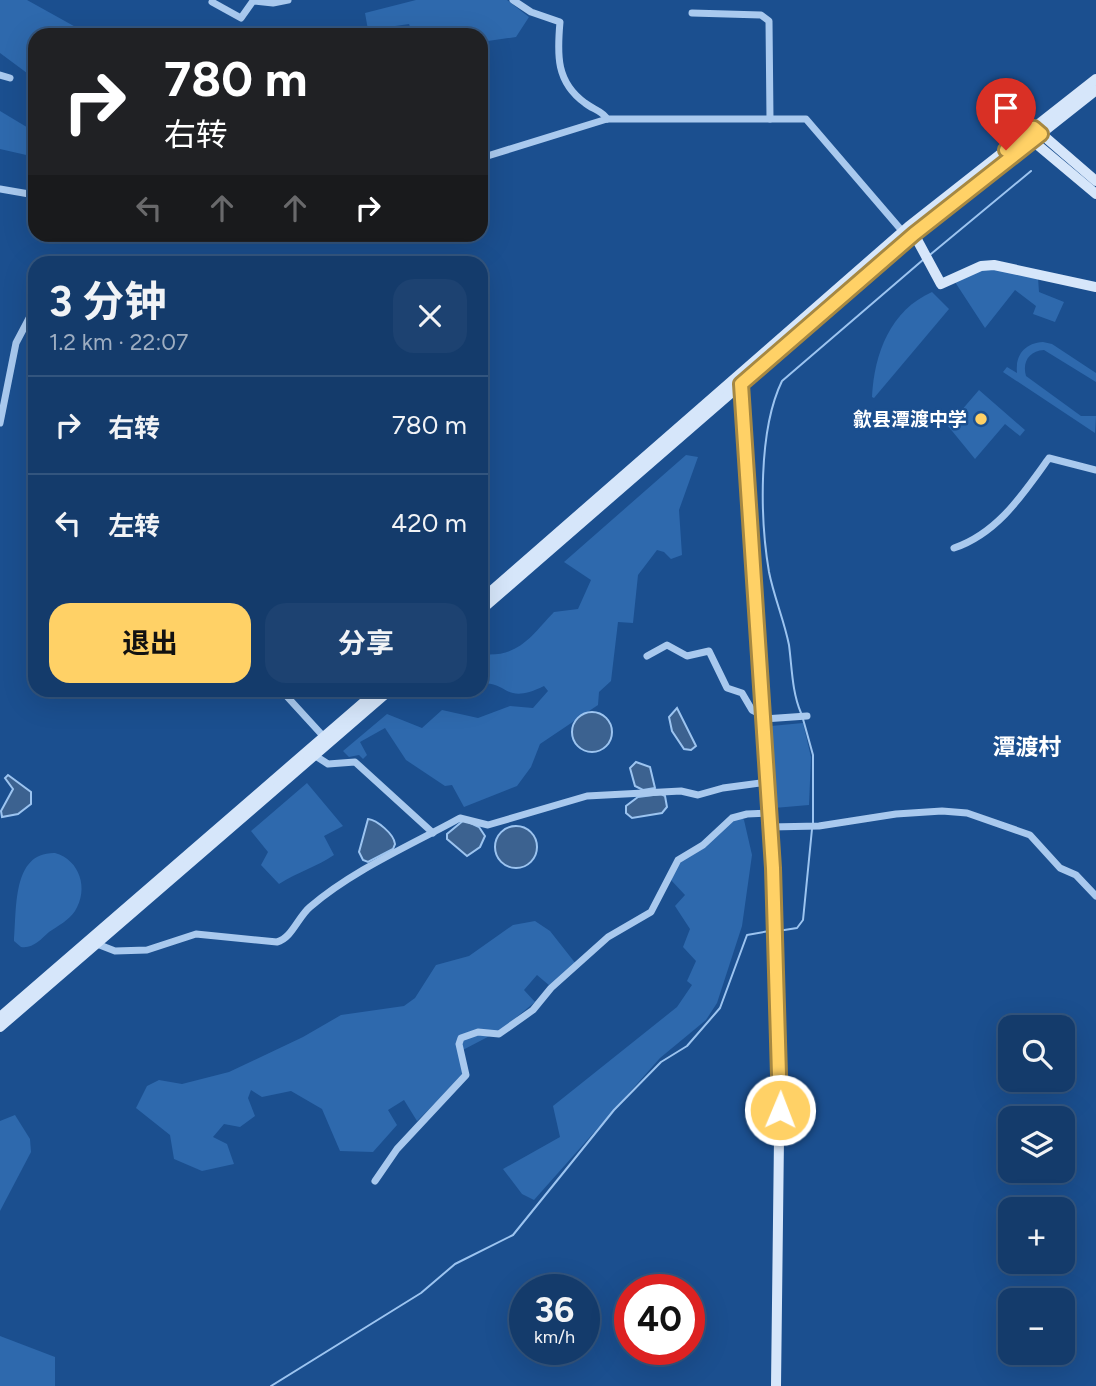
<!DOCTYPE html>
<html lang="zh">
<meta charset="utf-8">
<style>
:root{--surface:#143b6b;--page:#1d4271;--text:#f1f3f6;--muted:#9dadc1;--line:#33557e;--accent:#ffd166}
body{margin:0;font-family:Figtree,"Noto Sans SC",sans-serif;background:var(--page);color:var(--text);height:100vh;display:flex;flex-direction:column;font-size:26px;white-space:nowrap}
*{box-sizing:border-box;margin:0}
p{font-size:23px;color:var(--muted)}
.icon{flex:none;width:38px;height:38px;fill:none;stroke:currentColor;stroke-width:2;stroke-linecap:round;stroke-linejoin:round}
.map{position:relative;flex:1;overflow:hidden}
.sheet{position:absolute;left:28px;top:256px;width:460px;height:441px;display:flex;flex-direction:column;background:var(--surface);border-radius:21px;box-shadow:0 7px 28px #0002,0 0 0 2px var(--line)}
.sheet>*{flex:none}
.hud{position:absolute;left:28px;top:28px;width:460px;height:214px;border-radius:21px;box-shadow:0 7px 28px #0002,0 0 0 2px var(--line);background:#202124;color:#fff;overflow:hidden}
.buttons{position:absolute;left:998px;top:1015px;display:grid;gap:14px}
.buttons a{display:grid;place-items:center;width:77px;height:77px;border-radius:14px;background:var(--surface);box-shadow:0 7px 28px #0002,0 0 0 2px var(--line);font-size:35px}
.speed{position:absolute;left:509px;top:1274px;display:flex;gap:14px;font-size:35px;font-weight:700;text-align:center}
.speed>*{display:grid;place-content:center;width:91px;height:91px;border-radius:50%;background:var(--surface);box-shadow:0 7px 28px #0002,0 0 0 2px var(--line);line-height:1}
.speed small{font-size:18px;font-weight:400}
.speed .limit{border:10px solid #d22;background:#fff;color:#111}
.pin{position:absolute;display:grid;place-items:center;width:60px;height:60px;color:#fff;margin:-72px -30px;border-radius:50% 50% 50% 0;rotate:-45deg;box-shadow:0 0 7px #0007}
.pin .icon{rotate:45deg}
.me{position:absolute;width:77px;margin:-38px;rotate:1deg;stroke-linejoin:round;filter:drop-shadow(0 0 5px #0008)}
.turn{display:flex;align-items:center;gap:24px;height:147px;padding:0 21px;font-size:32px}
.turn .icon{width:91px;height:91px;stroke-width:2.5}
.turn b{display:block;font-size:49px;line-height:60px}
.lanes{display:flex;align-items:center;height:66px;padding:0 21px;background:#0003;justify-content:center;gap:35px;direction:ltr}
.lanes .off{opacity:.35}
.round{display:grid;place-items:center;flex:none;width:74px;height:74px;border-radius:21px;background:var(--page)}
.headline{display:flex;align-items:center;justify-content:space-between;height:119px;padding:0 21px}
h1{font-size:42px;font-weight:700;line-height:52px}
.button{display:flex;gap:14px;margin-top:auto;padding:14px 21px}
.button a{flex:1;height:80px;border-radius:21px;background:var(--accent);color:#111;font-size:28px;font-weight:700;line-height:80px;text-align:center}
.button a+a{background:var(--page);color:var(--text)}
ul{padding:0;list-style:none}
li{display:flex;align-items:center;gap:21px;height:98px;padding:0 21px;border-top:2px solid var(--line)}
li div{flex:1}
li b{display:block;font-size:26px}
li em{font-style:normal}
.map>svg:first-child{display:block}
.green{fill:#2e69ad}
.water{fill:#3c6290;stroke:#9cc4f0;stroke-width:2}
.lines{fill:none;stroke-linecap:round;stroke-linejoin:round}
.stream{stroke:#9cc4f0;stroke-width:2}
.street{stroke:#a9c9ee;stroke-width:7}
.secondary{stroke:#d6e6fa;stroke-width:10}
.route-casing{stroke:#a68842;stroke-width:18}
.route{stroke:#ffd166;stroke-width:12}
.poi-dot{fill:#ffd166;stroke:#1b4f8f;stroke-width:2.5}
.labels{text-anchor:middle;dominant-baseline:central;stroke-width:5;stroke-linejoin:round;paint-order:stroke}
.poi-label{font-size:19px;font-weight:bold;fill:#fff;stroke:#1b4f8f;text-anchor:end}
.quarter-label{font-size:23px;font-weight:bold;fill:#fff;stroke:#1b4f8f}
</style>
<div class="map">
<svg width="1096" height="1386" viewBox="0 0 1096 1386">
<rect width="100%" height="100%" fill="#1b4f8f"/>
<g class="green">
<path d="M0,0H27L90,35H35V73L31,76L0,53Z"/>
<path d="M416,0H507L529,17L516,37L481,42V35H413L409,24L368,30L365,13Z"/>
<path d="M0,111L35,132V157L0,149Z"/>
<path d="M996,268L1038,278L1039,292L1064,302L1055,322L1033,314L1036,306L1015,290L985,328L955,282L983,269Z"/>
<path d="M932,292L949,309L874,398L872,397C874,353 891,310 932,292Z"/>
<path d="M1043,342L1052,344L1096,373V382L1044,350C1029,351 1022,362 1026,376L1081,416H1096L1095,433L1003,372L1007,367L1017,373C1015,355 1025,343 1043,342Z"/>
<path d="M979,390L1025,430L1020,436L1005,424L975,459L948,426Z"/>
<path d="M686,455L698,457L679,510L682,555L671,559L664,552L657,550L638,575L633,623L618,622L611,681L599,692L598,705L540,744L531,767L517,786L464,807L452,785L445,786L406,760L385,728L360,742L367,755L363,759L359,755L349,757L343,751L387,714L422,728L442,710L478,718L510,706L533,708L548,691L544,686C504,706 507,680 481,684V654C519,658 531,636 554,612L578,609L591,580L564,562Z"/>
<path d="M803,723L811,757L809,805L774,808L771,726Z"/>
<path d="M307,783L343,826L324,836L334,855C316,867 298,872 279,884L261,865L268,852L251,831Z"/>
<path d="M741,817L744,820L752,855L742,926L717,1003L706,1020L660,1058L534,1200L522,1194L503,1169L560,1137L553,1106L677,1007L692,985L687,981L696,961L683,947L690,929L675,906L685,895L670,879C682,854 715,828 741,817Z"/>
<path d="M55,853C80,860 89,889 75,911C69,920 58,926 49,932C41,939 33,949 21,947L14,941C17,908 12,852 55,853Z"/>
<path d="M535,921L550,931L576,964L550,986L537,975L524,990L535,1002L501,1030L459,1052L465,1074L417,1121L404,1100L388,1110L397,1125L373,1152L340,1151L322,1109L291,1091L262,1097L251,1090L248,1098L255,1116L240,1127L224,1124L213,1137L227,1144L234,1164L202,1171L174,1159L170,1135L136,1108L147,1086L159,1080L182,1084L229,1072L303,1037L341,1015L404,1006L415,998L436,965L469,956L513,925Z"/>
<path d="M15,1115L30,1139L31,1152L0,1211V1121Z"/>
<path d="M0,1336L55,1357V1386H0Z"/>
</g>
<g class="water">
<path d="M677,708L696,746L691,750L684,749L672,731L669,717Z"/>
<circle cx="592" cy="732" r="20"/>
<path d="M636,762L650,767L655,788L643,790L635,786L630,768Z"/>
<path d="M8,775L31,792V804L18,814L2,817L1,811L13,789L5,778Z"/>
<path d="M661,794L665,796L667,807L662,813L632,818L626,813V806L638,797Z"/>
<path d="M368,819C377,820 394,834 395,844L393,849L368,862L363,860L359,852Z"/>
<path d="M464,820L479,827L485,836L480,847L467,856L447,839V834Z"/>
<circle cx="516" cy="847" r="21"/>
</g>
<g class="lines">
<g class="stream">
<path d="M931,254L1031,171"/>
<path d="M801,713C792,692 792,668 789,645C784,620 774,597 769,572C760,519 758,430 782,381L924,259"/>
<path d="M803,719L813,755V823"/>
<path d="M778,931L797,928L803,920L812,829"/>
<path d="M271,1386L421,1293L455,1264L513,1235L614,1110L661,1062L687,1046L720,1008L747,935L769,931"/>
</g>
<g class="street">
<path d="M513,0L531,12L560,22C557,55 556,82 585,103C592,109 603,111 607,119"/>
<path d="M212,2L241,18L253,1L273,3L288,0"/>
<path d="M692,13L761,15L769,21L770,119"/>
<path d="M0,75L10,78"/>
<path d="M481,158L607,119H806L903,232"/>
<path d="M0,189L35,195"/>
<path d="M0,423L16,343L35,307"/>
<path d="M954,548C998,533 1023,494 1049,458L1096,470"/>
<path d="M647,656L667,645L687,656L709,651L727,688L742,693L752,710L764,716"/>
<path d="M281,690L324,737"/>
<path d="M764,719L807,716"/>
<path d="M314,755L328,764L355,762L433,833"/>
<path d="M770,827L819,826L896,814L942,811L967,813L1030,835L1060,868L1076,875L1096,896"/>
<path d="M97,944L115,951L147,950L196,934L277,942C292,938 298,917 310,907C353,870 411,845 460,818L488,825L587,796L681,791L698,795L723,788L768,782"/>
<path d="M375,1181L397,1149L466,1075L459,1044L461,1038L478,1032L499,1034L533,1010L551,988L608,937L651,912L678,860L703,845L732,818L747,814L770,813"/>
</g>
<g class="secondary">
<path d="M1037,130L1096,181"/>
<path d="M1028,137L1096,194"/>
<path d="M914,234L941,284L981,266L994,265L1096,287"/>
<path d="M741,384L769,805L780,1055L776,1386"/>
<path d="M481,600L908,227L1096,79"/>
<path d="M481,610L914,234L1096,90"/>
<path d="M0,1017L378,690"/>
<path d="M0,1027L390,690"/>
</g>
</g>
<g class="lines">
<defs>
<path id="route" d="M780,1110L773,868L741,384L914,234L1041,134L1034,128L1006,150"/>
</defs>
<use href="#route" class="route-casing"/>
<use href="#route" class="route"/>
</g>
<circle class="poi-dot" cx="981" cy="419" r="7"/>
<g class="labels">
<g class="poi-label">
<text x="967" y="419">歙县潭渡中学</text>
</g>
<g class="quarter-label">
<text x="1027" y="747">潭渡村</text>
</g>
</g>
</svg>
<div class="buttons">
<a><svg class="icon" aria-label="search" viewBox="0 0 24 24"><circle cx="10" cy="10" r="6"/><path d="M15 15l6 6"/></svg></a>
<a><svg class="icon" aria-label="layers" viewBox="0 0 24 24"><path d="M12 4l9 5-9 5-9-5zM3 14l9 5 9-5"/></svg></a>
<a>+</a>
<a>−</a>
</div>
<div class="speed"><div>36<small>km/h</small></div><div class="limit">40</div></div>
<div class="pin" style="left:1006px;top:150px;background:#d93025"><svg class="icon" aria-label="arrive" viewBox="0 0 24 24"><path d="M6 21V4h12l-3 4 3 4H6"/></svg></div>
<svg class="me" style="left:780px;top:1110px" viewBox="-20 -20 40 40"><circle r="17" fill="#ffd166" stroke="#fff" stroke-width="3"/><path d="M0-11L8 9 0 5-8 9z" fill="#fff"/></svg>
<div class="hud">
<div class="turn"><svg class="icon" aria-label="right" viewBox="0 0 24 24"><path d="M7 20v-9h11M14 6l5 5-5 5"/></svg><div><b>780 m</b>右转</div></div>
<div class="lanes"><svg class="icon off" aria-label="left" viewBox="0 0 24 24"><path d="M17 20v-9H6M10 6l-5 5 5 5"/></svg><svg class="icon off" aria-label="ahead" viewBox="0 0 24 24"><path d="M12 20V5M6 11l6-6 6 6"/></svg><svg class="icon off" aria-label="ahead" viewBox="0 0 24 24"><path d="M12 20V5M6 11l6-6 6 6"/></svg><svg class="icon" aria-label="right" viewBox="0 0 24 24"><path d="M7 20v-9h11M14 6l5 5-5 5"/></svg></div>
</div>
<section class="sheet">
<div class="headline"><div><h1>3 分钟</h1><p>1.2 km · 22:07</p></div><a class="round"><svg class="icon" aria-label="close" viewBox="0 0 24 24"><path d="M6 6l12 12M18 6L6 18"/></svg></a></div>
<ul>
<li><svg class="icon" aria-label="right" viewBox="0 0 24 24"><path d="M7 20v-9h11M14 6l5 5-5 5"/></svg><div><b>右转</b></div><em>780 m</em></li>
<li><svg class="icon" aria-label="left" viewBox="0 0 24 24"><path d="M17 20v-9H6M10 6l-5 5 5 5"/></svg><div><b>左转</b></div><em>420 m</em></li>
</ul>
<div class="button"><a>退出</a><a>分享</a></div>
</section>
</div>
